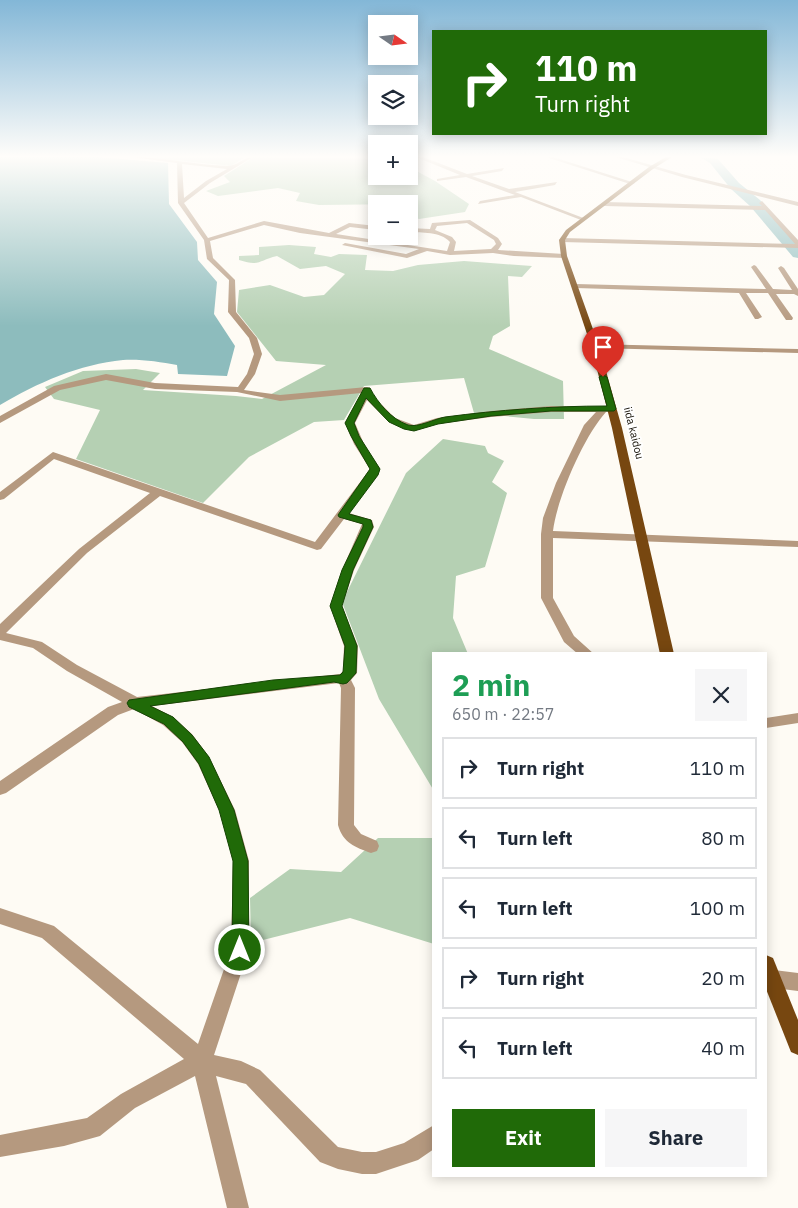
<!DOCTYPE html>
<meta charset="utf-8">
<style>
:root{--surface:#fff;--page:#f6f6f7;--text:#1f2937;--muted:#747a83;--line:#e0e1e3;--accent:#206a08}
body{margin:0;font-family:"IBM Plex Sans",sans-serif;background:var(--page);color:var(--text);height:100vh;display:flex;flex-direction:column;font-size:19px;white-space:nowrap}
*{box-sizing:border-box;margin:0}
p{font-size:16px;color:var(--muted)}
.icon{flex:none;width:28px;height:28px;fill:none;stroke:currentColor;stroke-width:2;stroke-linecap:round;stroke-linejoin:round}
.map{position:relative;flex:1;overflow:hidden}
.details{position:absolute;left:432px;top:652px;width:335px;height:525px;display:flex;flex-direction:column;background:var(--surface);border-radius:0px;box-shadow:0 2px 12px #0003}
.details>*{flex:none}
.hud{position:absolute;left:432px;top:30px;width:335px;height:105px;border-radius:0px;box-shadow:0 2px 12px #0003;background:#206a08;color:#fff;overflow:hidden}
.needle{width:32px;rotate:104deg}
.fabs{position:absolute;left:368px;top:15px;display:grid;gap:10px}
.fabs a{display:grid;place-items:center;width:50px;height:50px;border-radius:0px;background:var(--surface);box-shadow:0 2px 12px #0003;font-size:25px}
.pin{position:absolute;display:grid;place-items:center;width:42px;height:42px;color:#fff;margin:-51px -21px;border-radius:50% 50% 50% 0;rotate:-45deg;box-shadow:0 0 5px #0007}
.pin .icon{rotate:45deg}
.me{position:absolute;width:55px;margin:-28px;rotate:0deg;stroke-linejoin:round;filter:drop-shadow(0 0 4px #0008)}
.turn{display:flex;align-items:center;gap:18px;height:105px;padding:0 20px;font-size:22px}
.turn .icon{width:65px;height:65px;stroke-width:2.5}
.turn b{display:block;font-size:35px;line-height:42px}
.round{display:grid;place-items:center;flex:none;width:52px;height:52px;border-radius:0px;background:var(--page)}
.overview{display:flex;align-items:center;justify-content:space-between;height:85px;padding:0 20px}
h1{font-size:30px;font-weight:800;line-height:38px;color:#1e9e55}
.primary-button{display:flex;gap:10px;margin-top:auto;padding:10px 20px}
.primary-button a{flex:1;height:58px;border-radius:0px;background:var(--accent);color:#fff;font-size:20px;font-weight:800;line-height:58px;text-align:center}
.primary-button a+a{background:var(--page);color:var(--text)}
ul{padding:0;list-style:none}
li{display:flex;align-items:center;gap:15px;height:62px;margin:0 10px 8px;padding:0 10px;border:2px solid var(--line);border-radius:0px}
li div{flex:1}
li b{display:block;font-size:19px}
li em{font-style:normal}
.map>svg:first-child{display:block}
.green{fill:#bbd0b9}
.forest{fill:#b5d0b3}
.water{fill:#8dbcbd}
.lines{fill:none;stroke-linecap:round;stroke-linejoin:round}
.river{fill:#8dbcbd;fill-rule:evenodd}
.minor{fill:#b5997f;fill-rule:evenodd}
.major{fill:#774710;fill-rule:evenodd}
.route{fill:#206a08;stroke:#154505}
.labels{text-anchor:middle;dominant-baseline:central;stroke-width:4;stroke-linejoin:round;paint-order:stroke}
.far-street-label{font-size:11px;fill:#140f04;stroke:#fff}
</style>
<div class="map">
<svg width="798" height="1208" viewBox="0 0 798 1208">
<rect width="100%" height="100%" fill="#fefbf4"/>
<path class="green" d="M147,157H245L231,166Z"/>
<g class="forest">
<path d="M254,157L376,159V176H409V167L435,181L469,204L465,212L419,219L409,215V204L319,205L296,201L300,193L278,188L218,196L206,191L230,182L224,176Z"/>
<path d="M289,245L316,247L314,254L331,257L339,254L367,255L365,270L393,271L418,265L464,261L532,266L522,277L508,276L510,326L493,336L489,349L563,381L564,419H534L474,413L464,378L364,386L344,420L314,422L249,457L203,503L76,459L100,410L54,399L45,387L83,371L136,369L160,373L143,390L236,396L262,399L326,365L276,361L237,312L239,290L270,285L304,297L324,295L345,274L326,266L300,269L277,256C259,260 260,267 239,260V256L259,255V247Z"/>
<path d="M443,439L485,446L488,453L504,461L492,482L507,493L485,567L456,576L453,618L468,654H434V791L379,699L342,602L406,473Z"/>
<path d="M378,838H434V944L350,918L251,943L250,898L290,869L341,872Z"/>
</g>
<path class="water" d="M0,157H98L168,163L169,204L197,242L198,260L217,282L214,314L235,346L227,376L178,374L177,365C160,362 141,359 123,360C80,364 37,383 0,405Z"/>
<g class="lines">
<path class="river" d="M700,157L718,159L739,183L760,200L798,245V258L793,257L750,206L731,189L710,163Z"/>
<g class="minor">
<path d="M132,157C165,157 195,165 228,166C237,166 244,157 253,157L210,183L184,203L208,238L264,221L329,233L349,223L376,226V230L350,227L336,234L447,251L450,242C440,231 422,233 409,232V228L430,229L432,223L470,220L498,238L502,244L498,250L564,254L567,256L564,258L514,256L493,253L450,255L427,251L407,258L342,245L345,243L406,254L419,249L300,233L264,225L210,241L213,258L235,280L236,312L257,338L262,354L255,374L244,390L280,395L367,387L370,388L374,397L395,418L414,425L437,418L491,411L551,406L612,407V411L606,412C584,436 557,498 553,531L798,541V547L553,538V598L574,636L594,654H578L564,642L541,598V534L543,518L556,483L584,425L596,412H551L491,417L438,424L414,431L404,429L389,422L367,400L355,423L364,444L380,469L378,475L349,513L372,520L374,527L354,570L342,606L358,646L357,673L351,680L355,688L354,825L361,834L377,841L379,846L377,851L371,853C355,847 343,843 338,825L341,688L339,683L152,706L173,717L192,734L209,757L235,810L249,861V949L214,1055L241,1061L260,1070L338,1147L362,1152H376L404,1143L434,1125V1149L418,1160L376,1174H362L338,1169L320,1162L246,1084L216,1076L249,1208H227L195,1076L135,1108L100,1136L64,1146L0,1157V1135L87,1118L121,1094L184,1059L42,938L0,924V908L54,926L198,1044L231,949L233,861L219,810L198,764L182,742L163,725L134,709L118,715L6,793L0,795V781L108,707L122,702L67,671L33,648L0,640V624L79,549L150,493L54,459L4,499L0,500V492L53,452L315,542L370,469L354,444L345,423L361,393L280,401L237,392L155,389L106,380L60,390L0,423V416L54,386L106,374L155,383L238,387L247,374L254,354L249,338L228,312L229,280L207,259L204,240L178,203L177,163ZM182,164L227,169L206,181L184,198ZM467,223L494,240L496,244L491,249L454,251L456,242L452,237L435,230L437,226ZM160,496L317,550L321,549L344,519L362,524L342,570L330,606L344,646L343,671L340,674L137,697L77,665L42,642L6,633L87,553Z"/>
<path d="M416,157H423L467,174L504,168L502,171L472,176L509,189L557,182L555,185L515,192L586,219L581,220L521,197L478,204L480,201L515,195L466,177L437,181V179L460,175Z"/>
<path d="M546,157H553L635,183L630,184Z"/>
<path d="M616,157H623L686,175L798,202V206L682,177Z"/>
<path d="M762,201L798,240V248L562,242L559,240L562,238L795,244L765,210L605,206L602,204L605,202L762,206L759,203Z"/>
<path d="M754,265L756,266L773,289L792,290L778,268L781,266L784,268L798,289V296L794,294H776L793,318L792,320H786L768,293H746L762,317L758,319H755L739,293L576,288L572,286L576,284L766,289L751,267Z"/>
<path d="M592,344L798,349V353L595,348L591,346Z"/>
<path d="M798,713V723L766,728V718Z"/>
<path d="M766,969L798,973V991L766,987Z"/>
</g>
<g class="major">
<path d="M666,157H672L653,169L570,232L565,240L567,256L599,346L622,428L674,654H660L612,428L591,346L561,256L559,240L566,230L649,167Z"/>
<path d="M766,955L773,958L798,1020V1055L791,1052L766,989Z"/>
</g>
</g>
<linearGradient id="sky" x2="0" y2="1"><stop stop-color="#83b7d7"/><stop offset="0.48" stop-color="#fffdfa"/><stop offset="1" stop-color="#fffdfa" stop-opacity="0"/></linearGradient>
<rect width="798" height="326" fill="url(#sky)"/>
<path class="route" d="M603,375L607,377L616,409L614,411H551L491,416L438,424L414,431L404,429L389,422L366,398L354,423L359,436L380,469L378,475L349,514L371,520L373,527L353,570L342,606L357,646L356,673L347,683L343,684L334,682L150,706L173,717L192,735L209,757L234,810L248,861L249,950L246,955L240,957L234,955L232,950L233,861L219,810L199,764L183,742L164,724L129,707L127,703L129,700L273,680L340,675L343,672L345,646L330,606L342,570L363,527V524L339,517L338,515L370,469L351,436L345,423L364,388H370C378,403 391,419 408,425C418,428 434,419 445,417C499,410 552,406 607,406L599,377Z"/>
<g class="labels">
<g class="far-street-label">
<text transform="translate(634 433) rotate(76)">iida kaidou</text>
</g>
</g>
</svg>
<div class="fabs">
<a><svg class="needle" viewBox="-14 -14 28 28"><path d="M0-13l5 13h-10z" fill="#e53935"/><path d="M0 13l5-13h-10z" fill="#747a83"/></svg></a>
<a><svg class="icon" aria-label="layers" viewBox="0 0 24 24"><path d="M12 4l9 5-9 5-9-5zM3 14l9 5 9-5"/></svg></a>
<a>+</a>
<a>−</a>
</div>
<div class="pin" style="left:603px;top:377px;background:#d93025"><svg class="icon" aria-label="arrive" viewBox="0 0 24 24"><path d="M6 21V4h12l-3 4 3 4H6"/></svg></div>
<svg class="me" style="left:240px;top:950px" viewBox="-20 -20 40 40"><circle r="17" fill="#206a08" stroke="#fff" stroke-width="3"/><path d="M0-11L8 9 0 5-8 9z" fill="#fff"/></svg>
<div class="hud">
<div class="turn"><svg class="icon" aria-label="right" viewBox="0 0 24 24"><path d="M7 20v-9h11M14 6l5 5-5 5"/></svg><div><b>110 m</b>Turn right</div></div>
</div>
<section class="details">
<div class="overview"><div><h1>2 min</h1><p>650 m · 22:57</p></div><a class="round"><svg class="icon" aria-label="close" viewBox="0 0 24 24"><path d="M6 6l12 12M18 6L6 18"/></svg></a></div>
<ul>
<li><svg class="icon" aria-label="right" viewBox="0 0 24 24"><path d="M7 20v-9h11M14 6l5 5-5 5"/></svg><div><b>Turn right</b></div><em>110 m</em></li>
<li><svg class="icon" aria-label="left" viewBox="0 0 24 24"><path d="M17 20v-9H6M10 6l-5 5 5 5"/></svg><div><b>Turn left</b></div><em>80 m</em></li>
<li><svg class="icon" aria-label="left" viewBox="0 0 24 24"><path d="M17 20v-9H6M10 6l-5 5 5 5"/></svg><div><b>Turn left</b></div><em>100 m</em></li>
<li><svg class="icon" aria-label="right" viewBox="0 0 24 24"><path d="M7 20v-9h11M14 6l5 5-5 5"/></svg><div><b>Turn right</b></div><em>20 m</em></li>
<li><svg class="icon" aria-label="left" viewBox="0 0 24 24"><path d="M17 20v-9H6M10 6l-5 5 5 5"/></svg><div><b>Turn left</b></div><em>40 m</em></li>
</ul>
<div class="primary-button"><a>Exit</a><a>Share</a></div>
</section>
</div>
